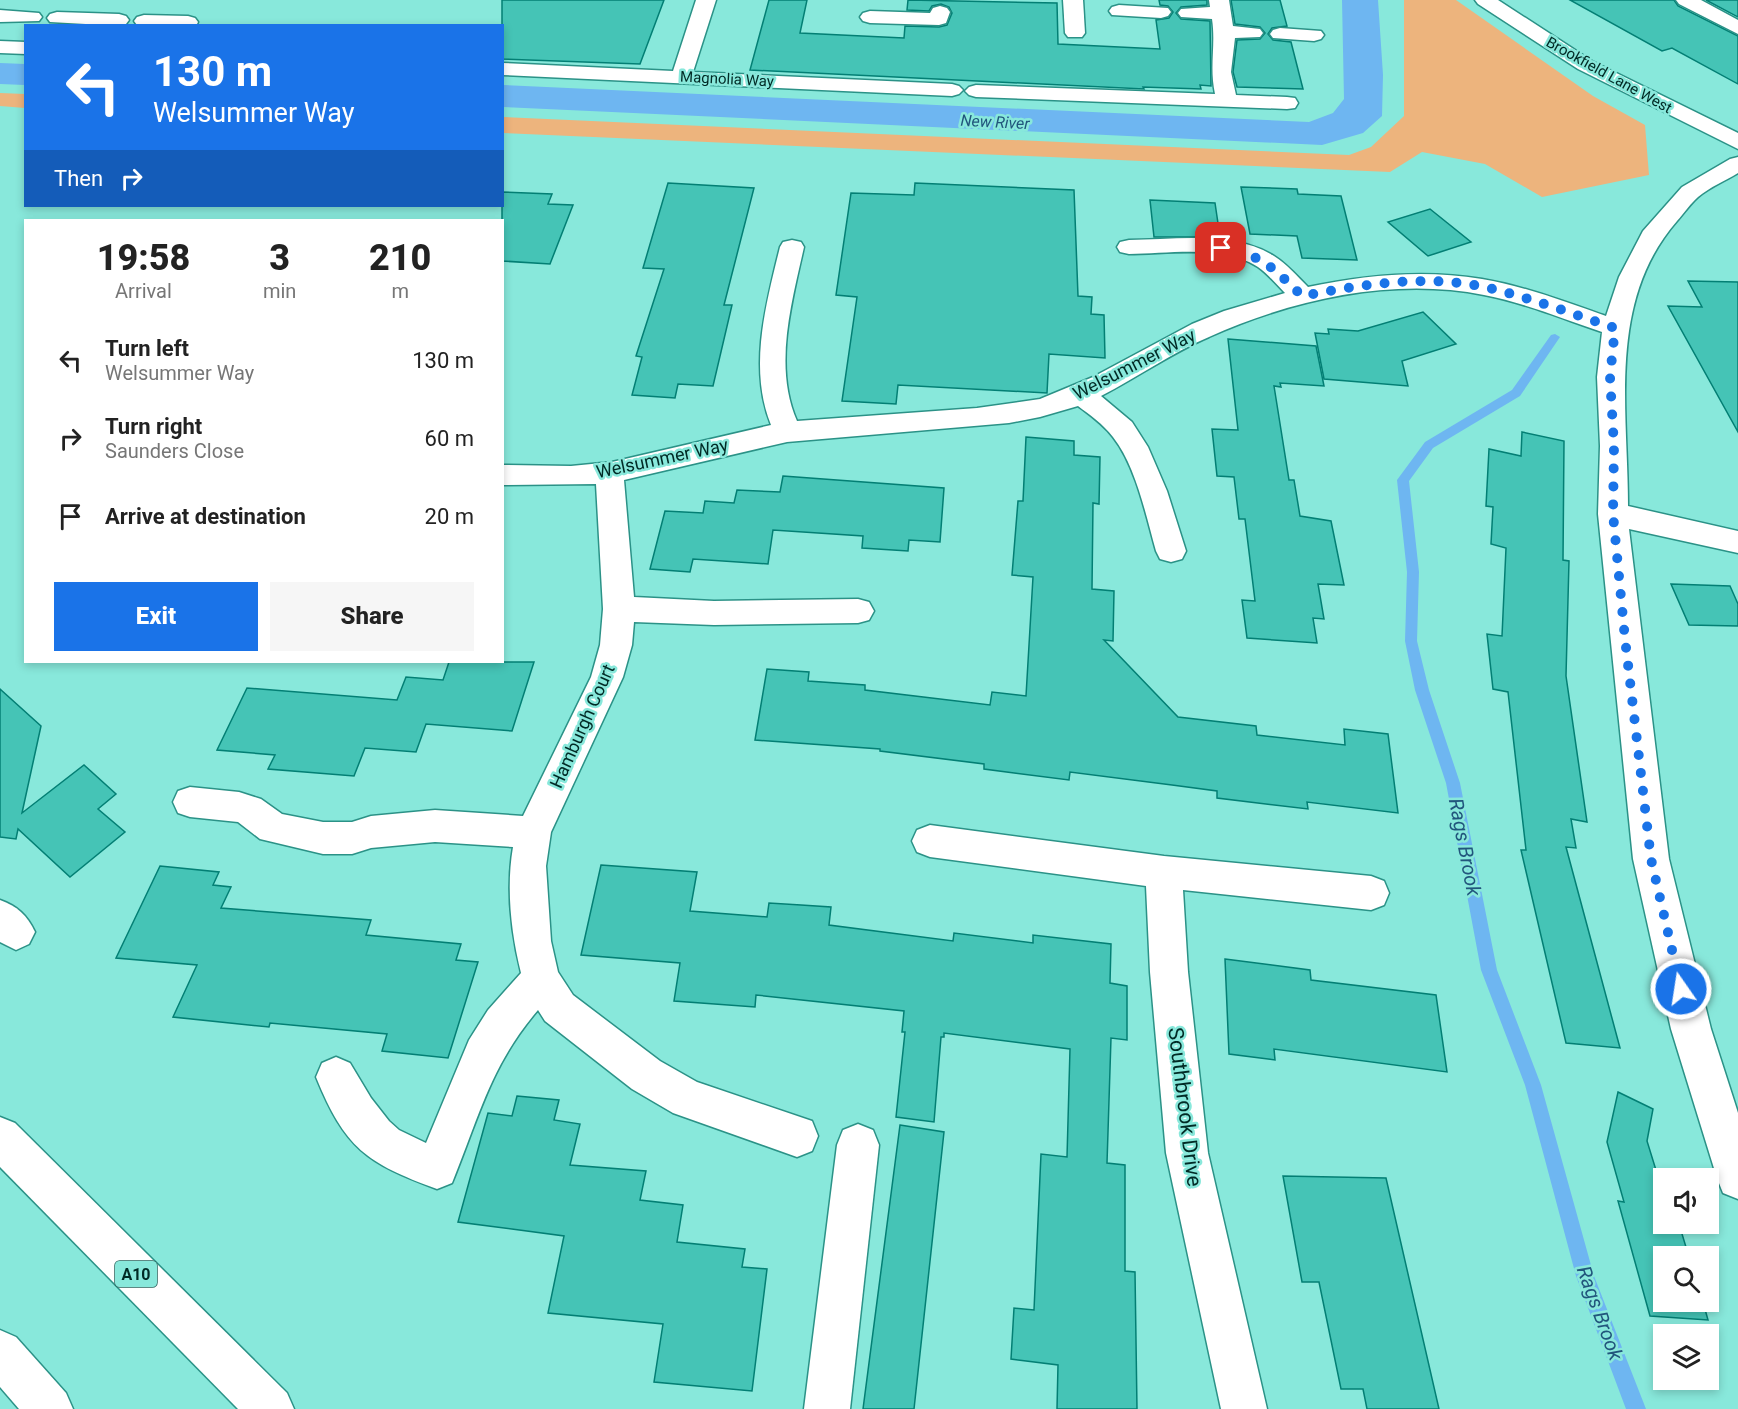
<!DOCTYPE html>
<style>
:root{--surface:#fff;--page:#f6f6f6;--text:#222;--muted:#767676;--accent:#1a73e8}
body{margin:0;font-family:Roboto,sans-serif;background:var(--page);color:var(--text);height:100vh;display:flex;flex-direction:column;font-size:22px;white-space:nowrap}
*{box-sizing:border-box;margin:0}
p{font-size:20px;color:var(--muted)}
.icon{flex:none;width:33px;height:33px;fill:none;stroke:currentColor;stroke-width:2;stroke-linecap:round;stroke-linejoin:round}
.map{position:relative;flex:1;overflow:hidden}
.details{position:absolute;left:24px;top:219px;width:480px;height:444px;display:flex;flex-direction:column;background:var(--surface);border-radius:0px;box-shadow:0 3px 9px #0003}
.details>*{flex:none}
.top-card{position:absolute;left:24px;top:24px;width:480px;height:183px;border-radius:0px;box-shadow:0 3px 9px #0003;background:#1a73e8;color:#fff;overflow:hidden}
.tools{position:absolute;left:1653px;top:1168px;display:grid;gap:12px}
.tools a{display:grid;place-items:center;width:66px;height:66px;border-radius:0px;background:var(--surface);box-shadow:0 3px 9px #0003;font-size:30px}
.pin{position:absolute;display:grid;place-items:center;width:51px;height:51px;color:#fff;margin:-26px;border-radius:12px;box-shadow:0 3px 9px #0006}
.me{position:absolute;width:66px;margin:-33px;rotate:347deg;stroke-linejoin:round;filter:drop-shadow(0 0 4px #0008)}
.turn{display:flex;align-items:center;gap:21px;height:126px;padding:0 30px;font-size:27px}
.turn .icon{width:78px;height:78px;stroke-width:2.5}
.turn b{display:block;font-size:42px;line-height:51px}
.then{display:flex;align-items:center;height:57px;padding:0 30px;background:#0003;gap:12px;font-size:22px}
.eta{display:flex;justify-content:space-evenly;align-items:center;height:102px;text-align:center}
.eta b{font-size:36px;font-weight:800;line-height:42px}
.primary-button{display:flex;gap:12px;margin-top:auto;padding:12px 30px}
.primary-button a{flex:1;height:69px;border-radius:0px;background:var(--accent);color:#fff;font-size:24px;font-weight:800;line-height:69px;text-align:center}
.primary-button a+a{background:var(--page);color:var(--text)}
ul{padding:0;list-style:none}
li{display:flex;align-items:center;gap:18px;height:78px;padding:0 30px}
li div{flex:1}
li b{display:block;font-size:22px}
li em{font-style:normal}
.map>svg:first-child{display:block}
.green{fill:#edb47d}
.water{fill:#6eb6f1}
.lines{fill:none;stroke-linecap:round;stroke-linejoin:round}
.stream{fill:#6eb6f1;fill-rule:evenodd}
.building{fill:#45c4b6;stroke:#037f74;stroke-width:1.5}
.minor-casing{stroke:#2b9287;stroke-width:3}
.major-casing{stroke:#2b9287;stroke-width:3}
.highway-casing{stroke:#2b9287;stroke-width:3}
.minor{fill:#fff;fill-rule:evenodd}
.major{fill:#fff;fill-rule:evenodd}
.highway{fill:#fff;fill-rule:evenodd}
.route{stroke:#1a73e8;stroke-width:10;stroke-dasharray:0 18}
.labels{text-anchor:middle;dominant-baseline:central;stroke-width:5;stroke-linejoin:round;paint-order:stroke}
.far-street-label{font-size:15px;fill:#002a25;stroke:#88e8db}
.far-water-label{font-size:16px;font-style:italic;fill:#21557c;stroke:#88e8db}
.shield{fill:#88e8db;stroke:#29635c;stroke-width:1.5}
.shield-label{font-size:16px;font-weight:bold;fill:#002a25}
.street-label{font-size:18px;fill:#002a25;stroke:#88e8db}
.water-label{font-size:20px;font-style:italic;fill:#21557c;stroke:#88e8db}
.near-street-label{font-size:21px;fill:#002a25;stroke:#88e8db}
</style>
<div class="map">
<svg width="1738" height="1409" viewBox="0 0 1738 1409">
<rect width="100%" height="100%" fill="#88e8db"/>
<g class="green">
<path d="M1404,0H1456L1593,96L1645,125L1649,175L1542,197L1485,164L1422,152L1390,172L503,133V117L1349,155L1371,147L1404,116Z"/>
<path d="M0,93L25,94V108L0,106Z"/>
</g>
<g class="water">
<path d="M1342,0H1378L1383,75L1382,116L1363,133L1322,145L503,107V85L1309,122L1333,113L1344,99Z"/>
<path d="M0,63L25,64V85L0,84Z"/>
</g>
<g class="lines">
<path class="stream" d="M1555,334L1560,337L1520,396L1433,448L1409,481L1419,572L1417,641L1429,690L1460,783L1497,970L1541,1085L1594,1276L1646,1409H1626L1576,1276L1525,1085L1481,970L1446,783L1415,690L1405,641L1407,572L1397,480L1425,442L1512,390L1551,335Z"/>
</g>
<g class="building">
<path d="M502,0H664L640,64L502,59Z"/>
<path d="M769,0H807L800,33L904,38L905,26L939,27L947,25L952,13L949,7L941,4L932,6L929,11L907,10L908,0L1057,3L1058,44L1160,49L1156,20L1169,18L1173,12L1168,6L1160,5L1159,0H1207V5L1181,7L1176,13L1181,19L1210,21L1211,86L1200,85L1201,89L1143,87L1144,89L750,70Z"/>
<path d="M1231,0H1280L1287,26L1272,28L1268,34L1273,40L1291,42L1303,89L1237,87L1233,72L1237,40L1260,39L1265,33L1260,27L1235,24Z"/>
<path d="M1570,0H1674L1678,6L1738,36V84L1672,48L1662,51Z"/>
<path d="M1706,0H1738V17Z"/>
<path d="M668,183L754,188L724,305H732L713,386L678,384L675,398L632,395L642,357L636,356L664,269L643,268Z"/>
<path d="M915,183L1074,190L1078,296L1092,297L1091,314L1104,315L1105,358L1049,354L1047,393L898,385L896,404L842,401L857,297L836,295L851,193L914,195Z"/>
<path d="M1241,187L1297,189L1298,194L1341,196L1357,260L1302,258L1297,236L1250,234Z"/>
<path d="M502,192L552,194L548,204L573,205L550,264L502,261Z"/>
<path d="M1150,200L1215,203L1220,237H1154Z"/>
<path d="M1430,209L1471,242L1428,256L1388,222Z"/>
<path d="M1688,281L1738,282V432L1668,306L1702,307Z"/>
<path d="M1423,312L1456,344L1402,361L1408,386L1324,379L1315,333L1329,334L1328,329L1358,331Z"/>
<path d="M1228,339L1316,346L1324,386L1280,383L1281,387L1274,386L1289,480H1294L1300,516L1331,521L1344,585L1318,584L1324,619L1313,618L1317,643L1247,638L1242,600L1255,601L1245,519H1239L1234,477L1217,476L1212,429L1238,430Z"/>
<path d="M1522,432L1564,441L1563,560L1569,561L1566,676L1587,822L1571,819L1576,848L1566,847L1620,1048L1566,1043L1521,850H1526L1508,692L1493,689L1487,634L1502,636L1506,548L1491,544L1493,507L1486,506L1489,449L1521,456Z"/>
<path d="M1026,437L1074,441V455L1100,457L1099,504L1093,503L1092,589L1114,591L1113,641L1104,640L1178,717L1256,726L1257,735L1345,745L1344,729L1388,734L1398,813L1307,802L1308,809L1217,798V791L1172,785L1070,772L1069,780L984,769V764L880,751V749L755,740L767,669L809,672L808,681L865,685V690L990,705L992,692L1026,696L1033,577L1012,575L1018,501H1023Z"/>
<path d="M783,476L944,488L940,542L909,540L908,551L862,548L863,536L773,530L768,564L693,559L690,572L650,569L665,511L703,513L705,501L734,503L737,490L780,492Z"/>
<path d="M1671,584L1730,586L1738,604V626L1689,625Z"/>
<path d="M449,662H534L512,731L426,724L416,752L365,748L354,776L268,769L275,755L217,750L247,688L397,700L406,677L443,680Z"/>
<path d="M0,689L41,726L22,813L84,765L116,794L98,809L125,832L70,877L18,829L16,839L0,837Z"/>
<path d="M601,865L697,872L690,911L767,917L769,903L801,905L831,907L829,925L953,941L954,933L1033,943V935L1111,944L1110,983L1127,986V1040L1111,1038L1107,1163L1125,1165V1271L1135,1272L1137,1409H1057L1058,1365L1011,1359L1014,1308L1034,1310L1041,1154L1067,1157L1070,1049L944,1033V1037H941L934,1122L896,1117L905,1032H902L904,1011L756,995L755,1007L674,1001L680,963L581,955Z"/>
<path d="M160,866L219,872L213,885L231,887L221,908L371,920L366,935L461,944L456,960L478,962L448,1058L382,1051L387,1034L270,1023L269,1027L173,1017L197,965L116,958Z"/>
<path d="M1225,959L1310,970L1311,980L1436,995L1447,1072L1274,1049L1275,1060L1229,1054Z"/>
<path d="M1618,1092L1653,1109L1647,1141L1664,1196V1224H1679L1689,1257H1664V1302H1703L1708,1320L1650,1316L1618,1201L1624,1202L1607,1142Z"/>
<path d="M517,1096L559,1100L554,1120L580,1124L570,1165L646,1171L640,1200L683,1205L677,1242L745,1249L742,1267L767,1269L752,1391L654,1382L663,1324L548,1313L564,1236L458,1222L488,1113L512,1116Z"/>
<path d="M900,1125L944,1132L914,1409H863Z"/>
<path d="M1283,1176L1386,1178L1439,1409H1367L1363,1389H1341L1319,1282H1302Z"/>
</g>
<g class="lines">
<defs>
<g id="minor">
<path d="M696,0H716L693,72L952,84L959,86L963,90L959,94L952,96L502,75V63L673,71Z"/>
<path d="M1063,0H1083L1085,33L1082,37H1068L1065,33Z"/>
<path d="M1209,0H1229L1233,26L1260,29L1263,33L1260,37L1235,38L1231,72L1236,95L1287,97L1295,98L1298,103L1295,108L1287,109L976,97L969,95L965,91L969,87L976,85L1215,94C1209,66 1216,46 1212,19L1181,17L1178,13L1181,9L1210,7Z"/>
<path d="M1676,0H1701L1738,20V34L1679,4Z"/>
<path d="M1119,5L1168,8L1171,12L1168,16L1161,18L1112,15L1109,11L1112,7Z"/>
<path d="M940,6L947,8L950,12L946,23L939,25L870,23L863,21L860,17L863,13L870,11L930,13L933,8Z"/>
<path d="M0,10L39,13L42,17L39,21L0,22Z"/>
<path d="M57,12L119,14L126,16L129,20L126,24L121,26L50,22L47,18L50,14Z"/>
<path d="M144,15L188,16L195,18L198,22L196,26L137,25L134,21L137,17Z"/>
<path d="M1280,28L1321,31L1324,35L1321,39L1314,41L1273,38L1270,34L1273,30Z"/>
<path d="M0,41L26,42V54L0,53Z"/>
<path d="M1738,157V173C1725,181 1710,187 1698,197C1691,203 1684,213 1677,221C1607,301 1628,409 1628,506L1738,531V553L1629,529L1669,859L1711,1029L1738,1113V1199L1723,1193L1717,1178L1671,1029L1633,859L1598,514L1600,446L1597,377L1602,332C1563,319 1525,303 1484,295C1393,277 1293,299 1209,337C1171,353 1138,377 1101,396L1132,422L1148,447L1167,491L1186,551L1182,559L1171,562L1160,559L1156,551C1146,516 1136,466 1113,437C1103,424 1090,415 1078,406L1040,417L1009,423L787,442L624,480L634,597L714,601L858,599L869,602L874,611L869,620L858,623L714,625L634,622L632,645L623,677L551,832L546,866L551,941L558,972L573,995L660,1061L697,1082L812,1121L818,1136L812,1151L797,1157L673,1113L632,1089L545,1021L538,1010C490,1066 479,1117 452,1183L437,1189C366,1163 345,1148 316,1077L322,1063L336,1057L350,1063L371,1098L389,1121L399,1130L426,1143L469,1040L488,1010L521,973C511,933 506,888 513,847L435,842L371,848L352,854H323L260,839L238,822L190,817L178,813L173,802L178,791L190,787L239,792L261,799L282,814L323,822H352L371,816L435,810L523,816L591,677L600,645L603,609L596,484L502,485V465L571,466L612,462L771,425C748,368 766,304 780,247L783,242L792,240L801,242L804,247C792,301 773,367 797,421L977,408L1040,399L1093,377L1192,324L1224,311L1285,293C1276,284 1268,274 1258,267C1222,244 1169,254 1129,254L1120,252L1117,247L1120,242L1129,240C1175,240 1232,230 1274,256C1287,264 1297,276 1308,287C1365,275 1423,269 1482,279C1524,286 1566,302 1606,316L1619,277L1643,231L1682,187L1730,159Z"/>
<path d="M930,825L1164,856L1371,876L1384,881L1389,893L1384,905L1371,910L1183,890L1188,972L1208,1153L1267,1409H1221L1166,1153L1150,972L1146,886L930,857L917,852L912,841L917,830Z"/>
<path d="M0,900C17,906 27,915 35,932L29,944L16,950L0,942Z"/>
<path d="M858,1124L873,1130L879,1145L850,1409H804L837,1145L843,1130Z"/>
</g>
<path id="major" d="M1475,0H1498L1592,61L1738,133V149L1578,69L1478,4Z"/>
<g id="highway">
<path d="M0,1117L15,1123L287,1393L294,1409H238L0,1167Z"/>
<path d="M0,1330L16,1337L66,1393L73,1409H19L0,1387Z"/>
</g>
</defs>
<use href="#minor" class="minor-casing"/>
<use href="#major" class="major-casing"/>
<use href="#highway" class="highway-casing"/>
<use href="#minor" class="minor"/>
<use href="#major" class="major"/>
<use href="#highway" class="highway"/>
</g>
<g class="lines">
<path class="route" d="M1221,248C1263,255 1272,267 1302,296C1361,285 1424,274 1484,287C1529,297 1572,314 1615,328L1610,377L1614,446L1613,514L1625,639L1651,859L1681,989"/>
</g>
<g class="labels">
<g class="far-street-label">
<text transform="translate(1609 75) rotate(29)">Brookfield Lane West</text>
<text transform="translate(727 79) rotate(3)">Magnolia Way</text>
</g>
<g class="far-water-label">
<text transform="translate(995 122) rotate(3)">New River</text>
</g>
<rect class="shield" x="115" y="1261" width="42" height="26" rx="4.5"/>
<g class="shield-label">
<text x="136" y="1274">A10</text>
</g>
<g class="street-label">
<text transform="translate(1134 364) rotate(-27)">Welsummer Way</text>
<text transform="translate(662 458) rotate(-12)">Welsummer Way</text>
<text transform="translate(582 726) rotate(-66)">Hamburgh Court</text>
</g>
<g class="water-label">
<text transform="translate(1465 847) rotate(79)">Rags Brook</text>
<text transform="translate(1600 1313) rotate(70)">Rags Brook</text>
</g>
<g class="near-street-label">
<text transform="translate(1185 1107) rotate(83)">Southbrook Drive</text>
</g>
</g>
</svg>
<div class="tools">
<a><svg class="icon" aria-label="sound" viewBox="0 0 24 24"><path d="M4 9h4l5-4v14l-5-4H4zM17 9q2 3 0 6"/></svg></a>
<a><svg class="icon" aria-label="search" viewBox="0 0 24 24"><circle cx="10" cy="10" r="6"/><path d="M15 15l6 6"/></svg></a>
<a><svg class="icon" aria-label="layers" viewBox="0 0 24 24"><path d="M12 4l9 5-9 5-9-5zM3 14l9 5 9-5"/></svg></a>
</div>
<div class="pin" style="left:1221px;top:248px;background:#d93025"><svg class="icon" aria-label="arrive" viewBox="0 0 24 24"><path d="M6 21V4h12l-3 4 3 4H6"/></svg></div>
<svg class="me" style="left:1681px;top:989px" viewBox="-20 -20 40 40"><circle r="17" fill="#1a73e8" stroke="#fff" stroke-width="3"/><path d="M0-11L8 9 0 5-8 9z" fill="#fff"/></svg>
<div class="top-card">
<div class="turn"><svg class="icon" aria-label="left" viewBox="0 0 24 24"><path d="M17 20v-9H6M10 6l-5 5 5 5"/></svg><div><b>130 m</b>Welsummer Way</div></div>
<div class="then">Then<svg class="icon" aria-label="right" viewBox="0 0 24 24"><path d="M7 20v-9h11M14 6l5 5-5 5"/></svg></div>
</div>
<section class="details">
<div class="eta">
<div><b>19:58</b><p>Arrival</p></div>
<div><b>3</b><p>min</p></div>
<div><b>210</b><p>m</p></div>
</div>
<ul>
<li><svg class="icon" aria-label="left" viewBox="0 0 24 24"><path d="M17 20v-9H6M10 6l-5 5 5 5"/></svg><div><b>Turn left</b><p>Welsummer Way</p></div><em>130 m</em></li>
<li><svg class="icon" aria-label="right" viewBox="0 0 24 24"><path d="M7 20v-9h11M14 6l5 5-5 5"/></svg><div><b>Turn right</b><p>Saunders Close</p></div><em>60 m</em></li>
<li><svg class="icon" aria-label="arrive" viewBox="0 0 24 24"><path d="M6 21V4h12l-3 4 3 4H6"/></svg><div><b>Arrive at destination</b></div><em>20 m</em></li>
</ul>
<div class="primary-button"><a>Exit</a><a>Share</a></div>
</section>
</div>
